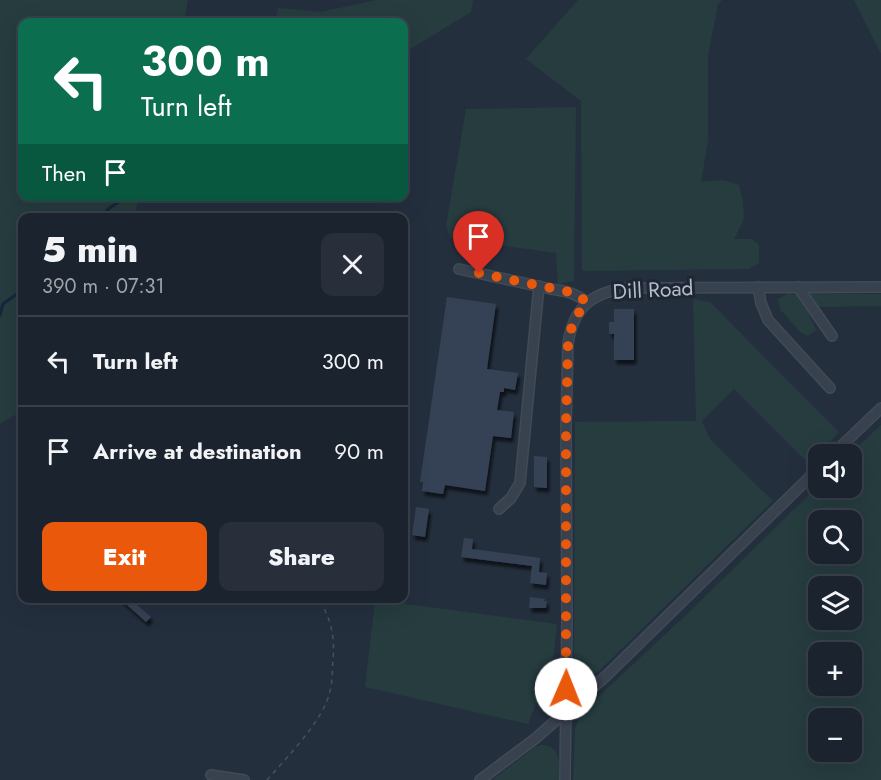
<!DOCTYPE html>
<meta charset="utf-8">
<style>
:root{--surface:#1b232e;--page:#282f3a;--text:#f1f3f6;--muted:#a0a4aa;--line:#39404a;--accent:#ea580c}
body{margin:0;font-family:Jost,sans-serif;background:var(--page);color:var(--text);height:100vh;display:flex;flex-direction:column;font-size:22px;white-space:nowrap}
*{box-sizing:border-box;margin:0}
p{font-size:20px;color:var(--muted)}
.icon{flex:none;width:33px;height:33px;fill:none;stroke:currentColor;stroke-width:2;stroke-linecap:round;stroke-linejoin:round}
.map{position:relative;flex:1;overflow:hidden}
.drawer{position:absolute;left:18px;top:213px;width:390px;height:390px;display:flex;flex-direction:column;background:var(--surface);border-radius:12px;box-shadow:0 6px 24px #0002,0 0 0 2px var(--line)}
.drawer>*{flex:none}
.top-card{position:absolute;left:18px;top:18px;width:390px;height:183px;border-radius:12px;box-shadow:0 6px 24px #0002,0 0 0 2px var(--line);background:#0b6e4f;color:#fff;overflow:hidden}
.tools{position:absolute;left:808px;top:444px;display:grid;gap:12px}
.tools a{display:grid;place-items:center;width:54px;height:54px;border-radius:12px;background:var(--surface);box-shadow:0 6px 24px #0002,0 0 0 2px var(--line);font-size:30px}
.pin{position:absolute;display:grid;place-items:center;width:51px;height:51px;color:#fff;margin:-62px -26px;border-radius:50% 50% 50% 0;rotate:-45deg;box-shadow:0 0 6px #0007}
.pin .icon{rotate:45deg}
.me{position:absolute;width:66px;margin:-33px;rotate:1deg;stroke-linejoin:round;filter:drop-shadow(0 0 4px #0008)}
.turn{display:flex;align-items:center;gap:21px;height:126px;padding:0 24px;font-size:27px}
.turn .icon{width:78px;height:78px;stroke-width:2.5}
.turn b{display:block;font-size:42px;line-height:51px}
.then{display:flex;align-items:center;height:57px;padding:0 24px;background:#0003;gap:12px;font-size:22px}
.round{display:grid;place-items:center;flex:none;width:63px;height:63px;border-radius:12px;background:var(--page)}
.headline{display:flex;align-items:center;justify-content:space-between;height:102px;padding:0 24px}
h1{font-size:36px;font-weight:800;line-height:45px}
.action{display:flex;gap:12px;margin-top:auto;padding:12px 24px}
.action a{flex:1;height:69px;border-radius:12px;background:var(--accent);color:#fff;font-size:24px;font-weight:800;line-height:69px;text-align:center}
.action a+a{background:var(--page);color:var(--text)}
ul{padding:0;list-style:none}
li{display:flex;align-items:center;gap:18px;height:90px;padding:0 24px;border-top:2px solid var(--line)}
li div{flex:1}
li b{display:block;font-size:22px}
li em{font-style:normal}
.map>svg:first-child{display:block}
.green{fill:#263c3f;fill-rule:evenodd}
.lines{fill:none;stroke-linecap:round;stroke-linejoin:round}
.stream{stroke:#17263c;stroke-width:3}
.building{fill:#364354;filter:url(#shadow)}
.minor-casing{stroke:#414a57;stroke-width:12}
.path{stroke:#3f5557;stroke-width:1.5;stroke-dasharray:4.5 4.5;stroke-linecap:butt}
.minor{stroke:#38414e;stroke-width:9}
.route{stroke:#ea580c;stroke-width:10;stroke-dasharray:0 18}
.labels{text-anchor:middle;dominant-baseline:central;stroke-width:6;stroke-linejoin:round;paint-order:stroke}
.street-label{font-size:21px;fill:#b4bcc9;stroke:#1d2633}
</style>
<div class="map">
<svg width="881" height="780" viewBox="0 0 881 780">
<defs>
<filter id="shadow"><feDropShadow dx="2.5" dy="4.5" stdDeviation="1.5" flood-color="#0009"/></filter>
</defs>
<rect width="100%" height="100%" fill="#242f3e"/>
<g class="green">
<path d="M0,0H188L184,22H22V196L139,197L134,217L22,218V411L0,424Z"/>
<path d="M376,0H473L471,12L404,53V22H275L278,8L320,12Z"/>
<path d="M578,0H722L718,4L708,56V140L701,182L723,180L739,185L743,202L744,219L734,239H752L759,245V263L749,269L582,271L581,101L526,59Z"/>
<path d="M854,0H881V54Z"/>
<path d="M576,107L574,281L558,284L556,253L450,238L446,226L466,109Z"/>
<path d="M789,293L801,297L816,330L808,336L800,332L780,309L778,299Z"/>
<path d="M807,293L881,294V306L818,307Z"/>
<path d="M693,299L710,302L839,432L810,465L734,389L702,421L710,439L773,501L600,670C587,678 580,679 574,664L575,422L696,421Z"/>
<path d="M881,425V780H573L575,730L579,717L585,709L685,616L819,485V488H852V454H850ZM819,520H852V554H819ZM819,586H852V620H819ZM819,652H852V686H819ZM819,718H852V752H819Z"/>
<path d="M375,600L557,624L553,661L528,724L365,687Z"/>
<path d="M541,745C561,745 560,765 560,780H492L535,747Z"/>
</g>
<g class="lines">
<g class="stream">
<path d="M103,218C106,206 121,202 130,196"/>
<path d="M0,315L3,304L18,293H22"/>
</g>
</g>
<g class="building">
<path d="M447,297L496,304L487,369L518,373L515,390L504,388V392H500L497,410L514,412L511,438L493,436L485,491L445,485L443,494L422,491L423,482H420Z"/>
<path d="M614,309H634V360H614V334H609V322H614Z"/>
<path d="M534,456L547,457V488L534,487Z"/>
<path d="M416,507L429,509L425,537L412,535Z"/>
<path d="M464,538L473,539L472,549L540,558L539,572L547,573L546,585L530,583L532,566L461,557Z"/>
<path d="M530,597L545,599L544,601H547L546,608H529Z"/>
<path d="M119,598H129L151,617L146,622Z"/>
</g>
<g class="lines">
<defs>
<g id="minor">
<path d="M459,269L551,289C567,291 574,293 587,302"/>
<path d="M758,287L761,303L768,320L830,388"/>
<path d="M798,287L832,336"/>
<path d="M833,454L881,408"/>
<path d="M499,509L511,498L520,483L539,286"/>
<path d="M211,775L244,780"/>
<path d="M480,780L536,738L606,676L819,468"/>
<path d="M565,780L567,619L566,425L568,344C573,309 590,293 626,288L881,287"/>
</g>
</defs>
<use href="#minor" class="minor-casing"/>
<path class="path" d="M267,780C287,757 324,720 330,691C333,680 332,669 333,659C335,637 331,616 317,598"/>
<use href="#minor" class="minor"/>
</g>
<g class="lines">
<path class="route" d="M479,273L574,293L587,302C576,315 570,327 568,344L566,425V689"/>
</g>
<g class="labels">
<g class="street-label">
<text transform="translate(653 290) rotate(-3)">Dill Road</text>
</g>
</g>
</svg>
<div class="tools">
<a><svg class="icon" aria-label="sound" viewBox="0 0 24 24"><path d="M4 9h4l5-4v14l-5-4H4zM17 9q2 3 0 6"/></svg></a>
<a><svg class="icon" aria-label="search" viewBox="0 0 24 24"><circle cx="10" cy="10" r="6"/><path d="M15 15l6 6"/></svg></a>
<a><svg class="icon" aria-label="layers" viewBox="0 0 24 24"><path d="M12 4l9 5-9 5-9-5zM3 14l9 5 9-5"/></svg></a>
<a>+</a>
<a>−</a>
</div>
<div class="pin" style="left:479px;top:273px;background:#d93025"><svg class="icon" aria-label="arrive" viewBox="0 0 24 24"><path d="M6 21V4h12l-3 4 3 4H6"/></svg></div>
<svg class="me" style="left:566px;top:689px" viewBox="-20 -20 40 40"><circle r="19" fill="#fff"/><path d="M0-13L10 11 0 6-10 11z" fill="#ea580c"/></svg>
<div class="top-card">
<div class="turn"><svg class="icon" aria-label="left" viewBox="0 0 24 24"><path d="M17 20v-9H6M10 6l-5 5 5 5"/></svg><div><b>300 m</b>Turn left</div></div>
<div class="then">Then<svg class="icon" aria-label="arrive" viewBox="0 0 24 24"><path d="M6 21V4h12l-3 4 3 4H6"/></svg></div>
</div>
<section class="drawer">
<div class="headline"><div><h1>5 min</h1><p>390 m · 07:31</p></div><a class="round"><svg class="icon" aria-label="close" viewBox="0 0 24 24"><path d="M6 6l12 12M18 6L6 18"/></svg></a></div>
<ul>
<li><svg class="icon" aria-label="left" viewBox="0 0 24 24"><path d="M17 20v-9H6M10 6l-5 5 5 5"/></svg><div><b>Turn left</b></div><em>300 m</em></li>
<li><svg class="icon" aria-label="arrive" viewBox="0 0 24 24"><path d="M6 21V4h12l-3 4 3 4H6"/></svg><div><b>Arrive at destination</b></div><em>90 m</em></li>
</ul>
<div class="action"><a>Exit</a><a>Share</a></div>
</section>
</div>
